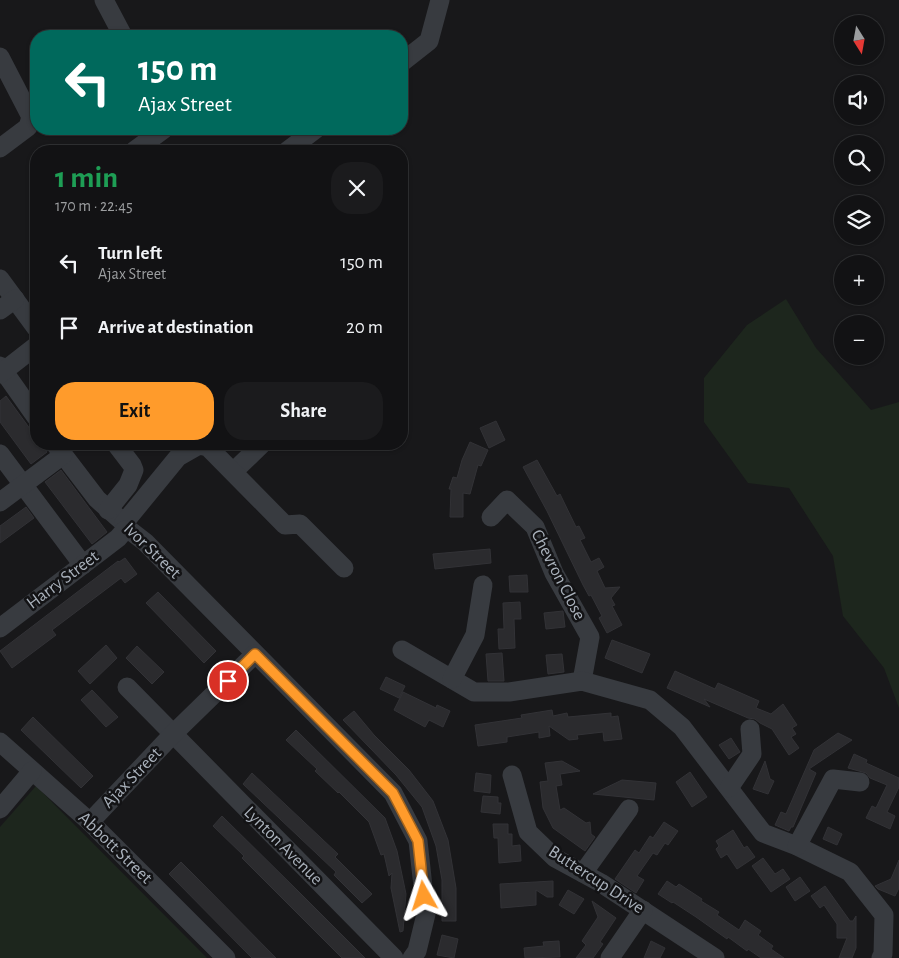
<!DOCTYPE html>
<meta charset="utf-8">
<style>
:root{--surface:#121214;--page:#1b1b1d;--text:#f1f3f6;--muted:#9c9ea0;--line:#313234;--accent:#ff9b2b}
body{margin:0;font-family:"Alegreya Sans",sans-serif;background:var(--page);color:var(--text);height:100vh;display:flex;flex-direction:column;font-size:19px;white-space:nowrap}
*{box-sizing:border-box;margin:0}
p{font-size:16px;color:var(--muted)}
.icon{flex:none;width:28px;height:28px;fill:none;stroke:currentColor;stroke-width:2;stroke-linecap:round;stroke-linejoin:round}
.map{position:relative;flex:1;overflow:hidden}
.details{position:absolute;left:30px;top:145px;width:378px;height:305px;display:flex;flex-direction:column;background:var(--surface);border-radius:20px;box-shadow:0 1px 4px #0004,0 0 0 1px var(--line)}
.details>*{flex:none}
.banner{position:absolute;left:30px;top:30px;width:378px;height:105px;border-radius:20px;box-shadow:0 1px 4px #0004,0 0 0 1px var(--line);background:#00695c;color:#fff;overflow:hidden}
.needle{width:32px;rotate:169deg}
.controls{position:absolute;left:834px;top:15px;display:grid;gap:10px}
.controls a{display:grid;place-items:center;width:50px;height:50px;border-radius:50%;background:var(--surface);box-shadow:0 1px 4px #0004,0 0 0 1px var(--line);font-size:25px}
.pin{position:absolute;display:grid;place-items:center;width:42px;height:42px;color:#fff;margin:-21px;border:2px solid #fff;border-radius:50%;box-shadow:0 1px 5px #0007}
.me{position:absolute;width:55px;margin:-28px;rotate:354deg;stroke-linejoin:round;filter:drop-shadow(0 0 4px #0008)}
.turn{display:flex;align-items:center;gap:18px;height:105px;padding:0 25px;font-size:22px}
.turn .icon{width:65px;height:65px;stroke-width:2.5}
.turn b{display:block;font-size:35px;line-height:42px}
.round{display:grid;place-items:center;flex:none;width:52px;height:52px;border-radius:20px;background:var(--page)}
.head{display:flex;align-items:center;justify-content:space-between;height:85px;padding:0 25px}
h1{font-size:30px;font-weight:700;line-height:38px;color:#1e9e55}
.primary-button{display:flex;gap:10px;margin-top:auto;padding:10px 25px}
.primary-button a{flex:1;height:58px;border-radius:20px;background:var(--accent);color:#111;font-size:20px;font-weight:700;line-height:58px;text-align:center}
.primary-button a+a{background:var(--page);color:var(--text)}
ul{padding:0;list-style:none}
li{display:flex;align-items:center;gap:15px;height:65px;padding:0 25px}
li div{flex:1}
li b{display:block;font-size:19px}
li em{font-style:normal}
.map>svg:first-child{display:block}
.green{fill:#1d261d}
.building{fill:#2b2b2e;stroke:#323236}
.lines{fill:none;stroke-linecap:round;stroke-linejoin:round}
.minor{stroke:#383b40;stroke-width:19}
.route-casing{stroke:#a6651c;stroke-width:12}
.route{stroke:#ff9b2b;stroke-width:9}
.labels{text-anchor:middle;dominant-baseline:central;stroke-width:5;stroke-linejoin:round;paint-order:stroke}
.street-label{font-size:18px;fill:#a9b1bb;stroke:#131315}
</style>
<div class="map">
<svg width="899" height="958" viewBox="0 0 899 958">
<rect width="100%" height="100%" fill="#18181a"/>
<g class="green">
<path d="M786,299L816,348L871,410L899,402V708L884,668L843,616L833,556L789,488L748,483L704,422V378L747,325Z"/>
<path d="M36,786L207,958H0V827Z"/>
</g>
<g class="building">
<path d="M6,396L36,437V444H42L47,452L31,464L0,422V401Z"/>
<path d="M496,421L505,440L489,448L480,428Z"/>
<path d="M470,442L488,450L481,466L478,465L470,494L463,493V517H450L451,489H449L453,477L457,478L462,460Z"/>
<path d="M537,460L557,496L560,494L576,527L579,526L585,538L580,540L591,562L599,558L604,567L597,571L605,588L620,587L611,598L615,605L612,606L622,625L607,633L599,618L602,616L591,595L589,596L583,585L547,511L523,467Z"/>
<path d="M61,470L107,532L92,544L45,482Z"/>
<path d="M26,507L34,518L0,543V526Z"/>
<path d="M490,549L491,563L435,569L433,554Z"/>
<path d="M125,558L137,574L125,583L121,578L52,630L56,635L12,668L0,651L118,561L119,562Z"/>
<path d="M527,575L528,592H510L509,576Z"/>
<path d="M158,592L216,651L204,663L146,603Z"/>
<path d="M520,602L521,619H514L515,648L499,649L498,629H504L503,603Z"/>
<path d="M563,611L565,627L546,629L544,613Z"/>
<path d="M612,640L650,654L642,673L605,658Z"/>
<path d="M106,645L117,658L90,684L78,671Z"/>
<path d="M137,646L164,672L152,684L126,658Z"/>
<path d="M502,653L504,681H488L486,654Z"/>
<path d="M562,654L564,672L548,674L546,655Z"/>
<path d="M675,671L715,689L718,683L759,701L756,708L771,714L783,704L797,725L792,728L796,734L791,737L799,748L789,755L772,729L760,723L755,719L748,718L704,699L710,707L667,688Z"/>
<path d="M386,677L405,686L399,698L380,689Z"/>
<path d="M92,690L118,717L106,727L81,700Z"/>
<path d="M403,692L436,708L437,705L450,711L443,727L429,720L425,727L394,710Z"/>
<path d="M552,710L553,716L567,713L568,717L611,713V717L618,716L622,739L604,741L603,732L577,735L578,739L569,740L549,726L550,736L539,738V732L507,737V742L478,746L475,725L522,718L521,715Z"/>
<path d="M354,711L374,735L409,770L433,801L448,840L456,888V921H442V880L436,846L422,807L396,775L343,720Z"/>
<path d="M33,717L93,776L81,788L21,730Z"/>
<path d="M296,730L385,818L397,851L406,894L403,931L400,932L391,888L392,873L389,876L384,854L381,855L369,822L339,792L338,793L315,771L317,769L286,740Z"/>
<path d="M838,733L852,740L809,769L816,773L793,827H791L789,831L775,825L781,812L786,814L814,750Z"/>
<path d="M731,738L740,752L729,759L719,745Z"/>
<path d="M854,754L867,760L866,763L899,778V787L887,812L895,816L890,829L866,818L872,806L876,808L887,785L870,778L866,773L848,768Z"/>
<path d="M562,761L580,771L560,774L562,785L556,786L560,810L564,808L586,823L590,822L591,834L595,837L585,851L553,828L543,808L540,782L548,781L545,763Z"/>
<path d="M765,761L770,779L774,781L768,794L753,789Z"/>
<path d="M690,772L707,797L692,807L676,782Z"/>
<path d="M252,773L338,854L335,857L372,894L362,903L334,875L336,872L243,784Z"/>
<path d="M476,773L491,775L490,793L474,791Z"/>
<path d="M622,780L656,783L654,800L593,794Z"/>
<path d="M483,796L498,797V803H501L500,814L481,812Z"/>
<path d="M222,816L296,889L365,958H342L242,858L244,856L213,826Z"/>
<path d="M664,822L678,831L668,845L665,843L657,855L653,853L637,876L644,880L636,893L615,879L635,850L639,853L650,836L653,838Z"/>
<path d="M493,824H508V834H512V846L520,845L521,861L499,863L498,838H494Z"/>
<path d="M828,827L842,834L837,845L823,839Z"/>
<path d="M733,830L744,848L747,846L755,857L737,869L727,854L721,858L716,849L719,846L716,841Z"/>
<path d="M763,858L775,874L783,869L790,879L771,892L752,866Z"/>
<path d="M899,860V888L895,896L878,889L875,886L891,879Z"/>
<path d="M181,862L197,878L276,958H252L169,874Z"/>
<path d="M800,877L810,891L795,901L786,887Z"/>
<path d="M553,881V897H547L536,890V905L501,908L500,884Z"/>
<path d="M667,881L676,887L679,884L702,899L701,901L719,912L717,915L739,930L745,920L761,931L758,935L773,946L771,949L784,958H761L748,949L747,951L728,937L727,939L696,917L673,902L672,903L658,894Z"/>
<path d="M825,886L850,921H853L856,916V948L852,958H839L847,938H837V924L824,905L820,908L811,896Z"/>
<path d="M568,890L584,899L574,914L559,905Z"/>
<path d="M592,901L616,918L600,942L603,944L593,958H576L586,945L582,941L598,917Z"/>
<path d="M442,935L458,939L454,958L437,955Z"/>
<path d="M559,941L560,957L525,958L524,948L544,946L543,942Z"/>
<path d="M651,941L665,948L660,958H644Z"/>
</g>
<g class="lines">
<g class="minor">
<path d="M104,0L123,36"/>
<path d="M0,57L31,117L28,127L0,148"/>
<path d="M401,63L429,41L440,0"/>
<path d="M134,151L164,129"/>
<path d="M287,151L316,129"/>
<path d="M0,279L36,328"/>
<path d="M0,310L15,299"/>
<path d="M0,366L36,417"/>
<path d="M0,374L36,346"/>
<path d="M55,444L97,499L124,523L125,530"/>
<path d="M0,454L83,565"/>
<path d="M233,472L262,444"/>
<path d="M0,502L63,455"/>
<path d="M108,510L128,485L134,470L132,465L116,444"/>
<path d="M491,517L507,500L535,527L554,573L590,637L582,681"/>
<path d="M124,523L178,457L199,445L208,447L285,525L300,524L344,568"/>
<path d="M125,530L132,532L145,542L393,793L418,841L426,914L417,951L412,958"/>
<path d="M0,628L105,548L118,538L125,530"/>
<path d="M402,650L474,692H509L582,681L650,700L682,727L763,833L797,846L850,872L884,915L883,954L881,958"/>
<path d="M452,679L475,635L483,585"/>
<path d="M127,687L394,958"/>
<path d="M0,742L90,822L226,958"/>
<path d="M512,775L528,832L555,858L601,883L715,958"/>
<path d="M729,788L752,754L750,729"/>
<path d="M0,809L32,771"/>
<path d="M90,822L173,734L255,654"/>
<path d="M797,846L833,779L860,782"/>
<path d="M583,873L629,809"/>
<path d="M610,958L643,910"/>
</g>
</g>
<g class="lines">
<defs>
<path id="route" d="M228,681L255,654L393,793L418,841L424,896"/>
</defs>
<use href="#route" class="route-casing"/>
<use href="#route" class="route"/>
</g>
<g class="labels">
<g class="street-label">
<text transform="translate(152 551) rotate(44)">Ivor Street</text>
<text transform="translate(558 575) rotate(63)">Chevron Close</text>
<text transform="translate(63 580) rotate(-37)">Harry Street</text>
<text transform="translate(132 778) rotate(-46)">Ajax Street</text>
<text transform="translate(283 846) rotate(45)">Lynton Avenue</text>
<text transform="translate(115 848) rotate(44)">Abbott Street</text>
<text transform="translate(596 880) rotate(33)">Buttercup Drive</text>
</g>
</g>
</svg>
<div class="controls">
<a><svg class="needle" viewBox="-14 -14 28 28"><path d="M0-13l5 13h-10z" fill="#e53935"/><path d="M0 13l5-13h-10z" fill="#9c9ea0"/></svg></a>
<a><svg class="icon" aria-label="sound" viewBox="0 0 24 24"><path d="M4 9h4l5-4v14l-5-4H4zM17 9q2 3 0 6"/></svg></a>
<a><svg class="icon" aria-label="search" viewBox="0 0 24 24"><circle cx="10" cy="10" r="6"/><path d="M15 15l6 6"/></svg></a>
<a><svg class="icon" aria-label="layers" viewBox="0 0 24 24"><path d="M12 4l9 5-9 5-9-5zM3 14l9 5 9-5"/></svg></a>
<a>+</a>
<a>−</a>
</div>
<div class="pin" style="left:228px;top:681px;background:#d93025"><svg class="icon" aria-label="arrive" viewBox="0 0 24 24"><path d="M6 21V4h12l-3 4 3 4H6"/></svg></div>
<svg class="me" style="left:424px;top:896px" viewBox="-20 -20 40 40"><path d="M0-17L14 15 0 8-14 15z" fill="#ff9b2b" stroke="#fff" stroke-width="4"/></svg>
<div class="banner">
<div class="turn"><svg class="icon" aria-label="left" viewBox="0 0 24 24"><path d="M17 20v-9H6M10 6l-5 5 5 5"/></svg><div><b>150 m</b>Ajax Street</div></div>
</div>
<section class="details">
<div class="head"><div><h1>1 min</h1><p>170 m · 22:45</p></div><a class="round"><svg class="icon" aria-label="close" viewBox="0 0 24 24"><path d="M6 6l12 12M18 6L6 18"/></svg></a></div>
<ul>
<li><svg class="icon" aria-label="left" viewBox="0 0 24 24"><path d="M17 20v-9H6M10 6l-5 5 5 5"/></svg><div><b>Turn left</b><p>Ajax Street</p></div><em>150 m</em></li>
<li><svg class="icon" aria-label="arrive" viewBox="0 0 24 24"><path d="M6 21V4h12l-3 4 3 4H6"/></svg><div><b>Arrive at destination</b></div><em>20 m</em></li>
</ul>
<div class="primary-button"><a>Exit</a><a>Share</a></div>
</section>
</div>
